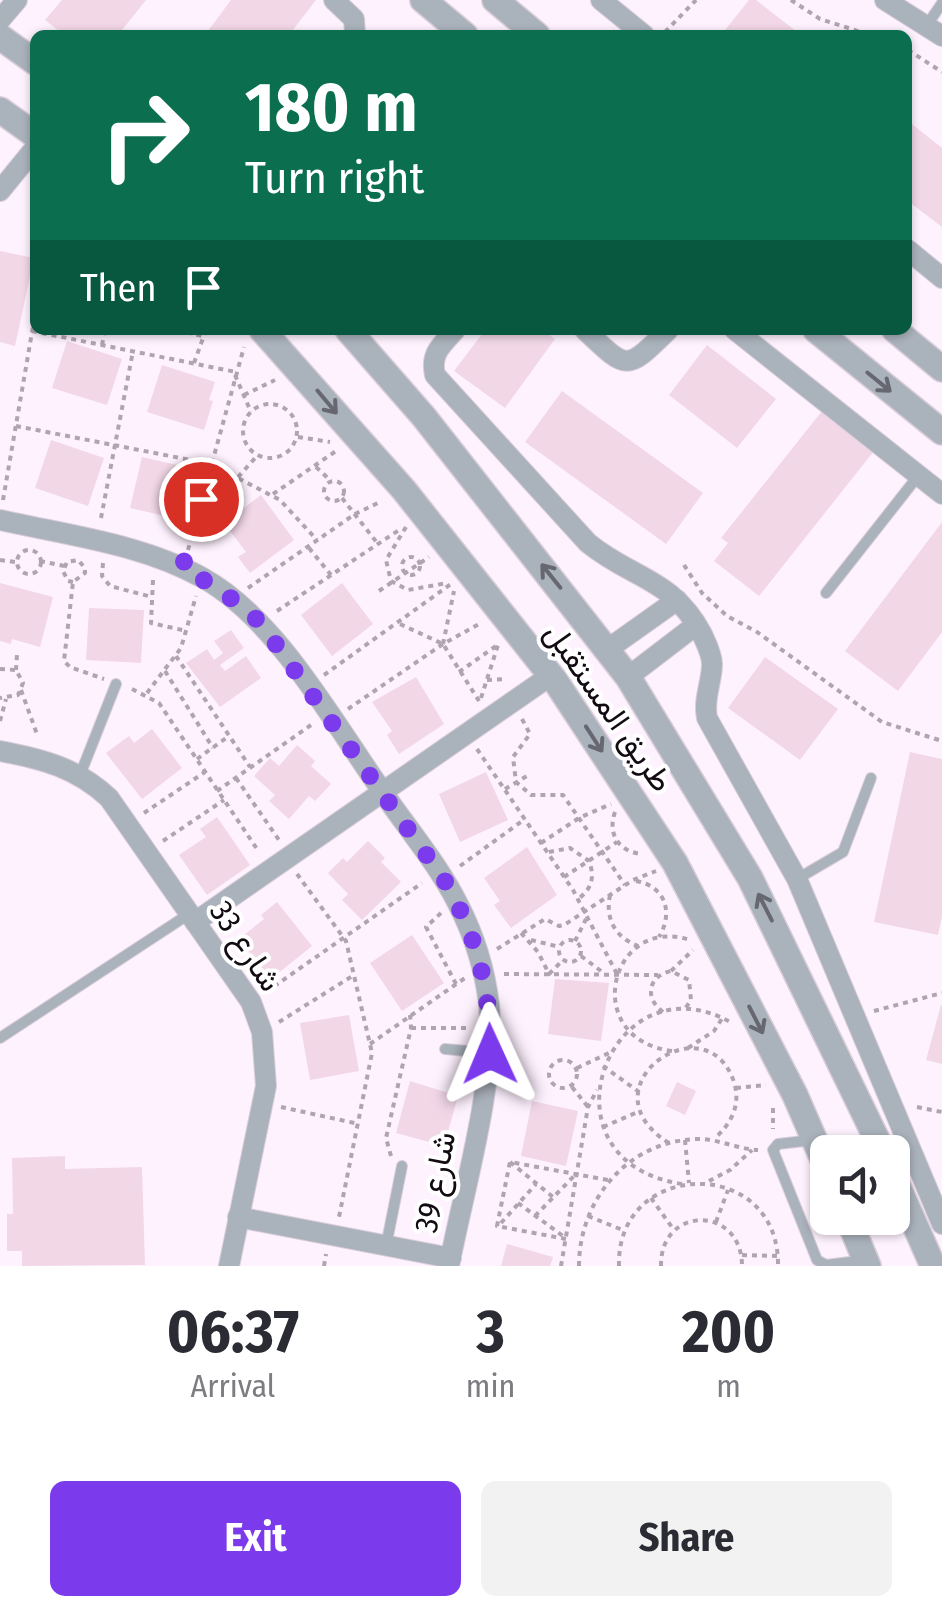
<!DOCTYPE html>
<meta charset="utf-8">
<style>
:root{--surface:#fff;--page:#f2f2f3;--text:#2b2b33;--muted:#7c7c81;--accent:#7c3aed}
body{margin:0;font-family:"Fira Sans Condensed",Vazirmatn,sans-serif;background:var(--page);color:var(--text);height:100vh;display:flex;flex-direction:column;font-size:38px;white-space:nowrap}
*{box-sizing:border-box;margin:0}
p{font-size:32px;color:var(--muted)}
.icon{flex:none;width:55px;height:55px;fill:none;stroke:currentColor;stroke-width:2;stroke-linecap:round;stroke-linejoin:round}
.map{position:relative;height:1266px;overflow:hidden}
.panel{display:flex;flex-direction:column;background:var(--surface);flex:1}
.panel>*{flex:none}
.hud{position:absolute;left:30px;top:30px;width:882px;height:305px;border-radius:15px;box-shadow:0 2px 8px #0004;background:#0b6e4f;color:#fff;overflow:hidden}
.controls{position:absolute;left:810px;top:1135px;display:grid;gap:20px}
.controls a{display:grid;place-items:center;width:100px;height:100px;border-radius:15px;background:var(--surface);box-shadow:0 2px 8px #0004;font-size:50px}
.pin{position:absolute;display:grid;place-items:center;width:85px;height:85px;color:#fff;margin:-42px;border:5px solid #fff;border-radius:50%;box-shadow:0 2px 10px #0007}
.me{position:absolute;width:110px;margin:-55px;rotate:359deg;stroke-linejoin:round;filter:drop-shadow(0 0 8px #0008)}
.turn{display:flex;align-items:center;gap:35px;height:210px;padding:0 50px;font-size:45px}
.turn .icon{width:130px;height:130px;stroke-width:2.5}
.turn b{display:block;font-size:70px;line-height:85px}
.then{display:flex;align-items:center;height:95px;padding:0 50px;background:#0003;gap:20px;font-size:38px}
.eta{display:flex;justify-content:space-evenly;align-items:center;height:170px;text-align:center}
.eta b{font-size:60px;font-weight:700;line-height:70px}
.button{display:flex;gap:20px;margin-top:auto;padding:20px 50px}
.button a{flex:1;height:115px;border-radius:15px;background:var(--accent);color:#fff;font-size:40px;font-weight:700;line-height:115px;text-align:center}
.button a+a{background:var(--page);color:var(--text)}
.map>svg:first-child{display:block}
.building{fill:#f2d7e7}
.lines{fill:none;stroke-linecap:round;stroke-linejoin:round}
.service-casing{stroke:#d9cdd9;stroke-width:12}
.minor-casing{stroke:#d9cdd9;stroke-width:22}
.tertiary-casing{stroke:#d9cdd9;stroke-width:28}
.path{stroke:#afa4af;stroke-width:4;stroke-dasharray:5 5;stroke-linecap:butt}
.service{stroke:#aab2bc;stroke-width:10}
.minor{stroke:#aab2bc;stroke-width:20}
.tertiary{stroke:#aab2bc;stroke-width:25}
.oneway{stroke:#666770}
.route{stroke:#7c3aed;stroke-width:18;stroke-dasharray:0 32.4}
.labels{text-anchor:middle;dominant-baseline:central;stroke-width:8;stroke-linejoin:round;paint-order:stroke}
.street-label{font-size:32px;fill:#120b12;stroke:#fff}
</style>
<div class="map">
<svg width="942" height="1266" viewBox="0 0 942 1266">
<rect width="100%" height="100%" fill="#fff2ff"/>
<g class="building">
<path d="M62,0H146L118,35H64L45,20Z"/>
<path d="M231,0H316L289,35H205Z"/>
<path d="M749,0H756L801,35H721Z"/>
<path d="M908,121L942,148V227L908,201Z"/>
<path d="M0,251L34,258L15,346L0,342Z"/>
<path d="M485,330H542L555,339L505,408L454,371Z"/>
<path d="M67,341L122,359L107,405L52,388Z"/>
<path d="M707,345L776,399L737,448L669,395Z"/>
<path d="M162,365L215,382L209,400L213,401L204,430L147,412Z"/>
<path d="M562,391L703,493L666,544L525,442Z"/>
<path d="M822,411L874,451L759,596L714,561L728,543L721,538Z"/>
<path d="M51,440L104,458L88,506L35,488Z"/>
<path d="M142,457L199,470L187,521L130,508Z"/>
<path d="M261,495L294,540L250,573L238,557L246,552L224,523Z"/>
<path d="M942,522V632L898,691L845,651Z"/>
<path d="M0,583L53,597L40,647L12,639L11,644L0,641Z"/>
<path d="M342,583L373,624L332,656L301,615Z"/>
<path d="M89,608L144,610L141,663L86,660Z"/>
<path d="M231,630L244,648L220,665L225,671L246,656L261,678L220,707L186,663L207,649L214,660L223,653L214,641Z"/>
<path d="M765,657L838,709L800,760L728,708Z"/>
<path d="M416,677L444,724L399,754L387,735L392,731L372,702Z"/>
<path d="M152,729L182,768L142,799L106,753L129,736L134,743Z"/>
<path d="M297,745L315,761L311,766L331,784L315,801L309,796L289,819L269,801L275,795L254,776L270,758L279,766Z"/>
<path d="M910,752L942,759V916L938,935L874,922Z"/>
<path d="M486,772L508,820L460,842L439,794Z"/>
<path d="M217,817L250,865L207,895L179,855L206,837L200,829Z"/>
<path d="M368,841L385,858L381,862L401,882L362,920L342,900L348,894L328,873L343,858L347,862Z"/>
<path d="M527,847L557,895L511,928L494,905L500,901L484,878Z"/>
<path d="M277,902L312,946L271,979L239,939L264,919L261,915Z"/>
<path d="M412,935L444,983L402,1011L370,963Z"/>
<path d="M555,979L609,983L601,1041L548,1034Z"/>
<path d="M941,1005H942V1064L926,1060Z"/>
<path d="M349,1015L359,1071L310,1080L300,1023Z"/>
<path d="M410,1081L458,1096L444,1146L396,1133Z"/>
<path d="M677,1082L696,1091L685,1115L666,1106Z"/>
<path d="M532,1101L578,1111L566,1166L521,1156Z"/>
<path d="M65,1156V1169L142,1167L145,1265L22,1266V1251H7V1214H13L12,1158Z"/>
<path d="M507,1244L553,1257L550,1266H501Z"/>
</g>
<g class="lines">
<defs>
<g id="service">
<path d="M927,25L942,3"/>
<path d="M826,593L918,476"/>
<path d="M80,775L116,684"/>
<path d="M797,879L843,852L871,778"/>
<path d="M0,1038L189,914"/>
<path d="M445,1049L489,1053"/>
<path d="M813,1140L778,1144L773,1150L817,1260L826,1265L866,1260"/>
<path d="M386,1246L402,1166"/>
</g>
<g id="minor">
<path d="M334,0L354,19L355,35"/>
<path d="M601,0L644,35"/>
<path d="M885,0L942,36"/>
<path d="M0,20L17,0"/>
<path d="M0,191L35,148"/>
<path d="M908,250L942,278"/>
<path d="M455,330C442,345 430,353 435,375L588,543C632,579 672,578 702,634C706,643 712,654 712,664C712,682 703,699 707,718L797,879L942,1224"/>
<path d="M585,330C628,371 626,371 668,330"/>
<path d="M735,330L942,494"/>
<path d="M0,520C67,535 142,544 203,578C277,619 333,722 382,791C407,828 438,864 458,904C474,935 485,970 489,1005C496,1083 464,1188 449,1266"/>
<path d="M608,649L677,600"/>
<path d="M628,677L696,625"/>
<path d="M0,751C43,759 77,768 109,798L251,1002L262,1032L266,1086L229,1266"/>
<path d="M195,922L547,678L556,682"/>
<path d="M238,1217L451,1258"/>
</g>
<g id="tertiary">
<path d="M423,0L465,35"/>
<path d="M495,0L537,35"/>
<path d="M0,37L35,62"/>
<path d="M0,110L35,135"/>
<path d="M262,330L404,490L556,682L675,863L795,1095L828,1171"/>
<path d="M348,330L424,417L628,677L750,878L883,1152"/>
<path d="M816,330L942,432"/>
<path d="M895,330L942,369"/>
<path d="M892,1173L933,1266"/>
<path d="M848,1218L868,1266"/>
</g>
</defs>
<use href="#service" class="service-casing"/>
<use href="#minor" class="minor-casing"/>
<use href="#tertiary" class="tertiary-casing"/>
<g class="path">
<path d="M791,0L820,19L870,35"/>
<path d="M665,32L696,0"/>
<path d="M908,50L942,72"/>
<path d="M177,330L202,336"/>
<path d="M32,331L236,372"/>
<path d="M102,345L105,330"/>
<path d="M194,363L206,330"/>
<path d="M235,375L251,412"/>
<path d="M244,395L275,380"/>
<circle cx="270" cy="431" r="27"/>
<path d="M16,426L211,464L280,500L317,540"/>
<path d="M298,437L330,442"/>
<path d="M316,467L331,481"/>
<path d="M238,477L257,456"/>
<circle cx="334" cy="491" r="10"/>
<path d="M273,494L339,449"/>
<path d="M342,498L378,544"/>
<path d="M3,500L35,315"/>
<path d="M101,518L133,351"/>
<path d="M406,527L386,560L391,581L408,590L447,583"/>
<path d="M309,548L331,575"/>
<path d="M188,550L244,347"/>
<circle cx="29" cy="562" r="12"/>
<circle cx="411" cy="566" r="9"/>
<path d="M0,560L15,562"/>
<path d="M40,561L64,566"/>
<path d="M103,563L102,576L110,586L152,597"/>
<path d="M684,565L702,593L727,616L757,632L882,722L942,741"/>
<path d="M153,580L151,623L187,631"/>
<path d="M73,582L68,581L63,571L67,562L78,560L85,568V573L73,582L64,661L70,667L104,679"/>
<path d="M248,588L355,514L382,501"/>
<path d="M379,591L429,557"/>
<path d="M277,611L402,528"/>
<path d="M400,624L443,644L479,701"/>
<path d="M443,644L454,591"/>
<path d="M176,656L250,767"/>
<path d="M0,669L16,670L23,683L18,695L0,698"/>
<path d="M16,670L17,654"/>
<path d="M165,671L213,748"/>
<path d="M459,672L496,646"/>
<path d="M324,675L451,584"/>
<path d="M487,680L507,679"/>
<path d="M132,689L159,703L259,852"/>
<path d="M21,690L38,737"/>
<path d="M147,693L181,648L196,596"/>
<path d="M481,698L498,645"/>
<path d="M348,709L443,644L479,624"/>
<path d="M522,719L530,734L513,757L516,782L531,795H563L625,885"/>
<path d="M0,721L6,699"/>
<path d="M477,749L573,890L617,974"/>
<path d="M197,759L229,736"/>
<path d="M236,778L279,840"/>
<path d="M505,789L527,776"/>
<path d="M217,791L311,725"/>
<path d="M615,812C607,834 619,852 642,854"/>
<path d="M144,813L205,772"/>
<path d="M163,841L224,800"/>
<path d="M541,843L579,818L611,804"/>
<path d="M549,852L570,848L589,861C595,877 592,889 578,899"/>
<path d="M460,866L525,819"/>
<path d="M297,874L346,941L372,1053L339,1217"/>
<path d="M564,877L617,842"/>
<path d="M636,881C665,886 674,912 659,937"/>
<path d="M610,895C605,919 615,937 638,946"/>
<path d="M441,913L426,927L456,984"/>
<path d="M521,933L538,952L549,974L563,960"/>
<path d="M531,940L560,947"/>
<circle cx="570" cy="951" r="11"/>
<path d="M575,941L586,919"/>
<path d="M497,949L545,919L559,926L564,925L633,880L656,871"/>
<path d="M581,956L605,974"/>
<path d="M671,971L693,950"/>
<path d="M504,974L658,975"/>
<path d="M266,992L422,883"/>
<path d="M874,1011L942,993"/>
<path d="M663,1012C644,998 648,976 671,971L689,980L691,1000L685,1009"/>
<path d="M279,1022L354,975"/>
<path d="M411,1028H471"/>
<path d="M370,1044L465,978"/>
<path d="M688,1048L714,1031L723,1017"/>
<path d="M672,1051C579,1039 610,914 690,940"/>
<circle cx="563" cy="1074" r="14"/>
<path d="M603,1066L639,1092"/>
<path d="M577,1068L609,1053"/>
<path d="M572,1087L588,1107"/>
<path d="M736,1088L766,1085"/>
<path d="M281,1107L359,1124"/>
<path d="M917,1107L942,1112"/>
<path d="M773,1108V1129"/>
<path d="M603,1127L640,1111"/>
<path d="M685,1140L689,1183"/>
<path d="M669,1143C580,1088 706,999 734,1082C741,1104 732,1123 715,1138"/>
<path d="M391,1156L386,1138L411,1028L410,1015"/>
<path d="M510,1162L553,1197"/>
<path d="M709,1181L730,1170L752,1150"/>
<path d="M682,1184C531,1161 610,953 732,1023"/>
<path d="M651,1198L674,1230"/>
<path d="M518,1203L563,1236"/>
<path d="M535,1216L574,1176"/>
<path d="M588,1216L625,1231"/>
<path d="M716,1222L728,1190"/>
<path d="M501,1223L536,1184"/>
<path d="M566,1239L497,1226L510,1162L608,1180"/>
<path d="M742,1255L777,1256"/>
<path d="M324,1266L326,1254"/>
<path d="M561,1266L588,1107L597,1090"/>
<path d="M579,1266C579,1199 629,1140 698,1139C719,1139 737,1149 758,1150"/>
<path d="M619,1266C616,1158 780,1155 778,1266"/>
<path d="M661,1266C660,1205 742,1205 742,1266"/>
</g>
<use href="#service" class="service"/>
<use href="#minor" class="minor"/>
<use href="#tertiary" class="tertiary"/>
</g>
<defs><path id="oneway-shaft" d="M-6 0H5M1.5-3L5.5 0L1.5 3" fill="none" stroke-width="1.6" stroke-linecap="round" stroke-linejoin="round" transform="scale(2.5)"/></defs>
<g class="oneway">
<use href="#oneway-shaft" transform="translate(879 382) rotate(39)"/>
<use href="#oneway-shaft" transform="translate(327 402) rotate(50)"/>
<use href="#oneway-shaft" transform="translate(551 576) rotate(-129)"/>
<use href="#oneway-shaft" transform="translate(594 739) rotate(57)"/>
<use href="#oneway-shaft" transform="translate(765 907) rotate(-117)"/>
<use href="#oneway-shaft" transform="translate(756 1020) rotate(63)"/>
</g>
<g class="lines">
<path class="route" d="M201,499L182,569L217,587L260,622L443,878C476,933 491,989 490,1054"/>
</g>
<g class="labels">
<g class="street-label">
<text transform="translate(609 707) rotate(55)">طريق المستقبل</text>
<text transform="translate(246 946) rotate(56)">شارع 33</text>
<text transform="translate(435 1182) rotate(-79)">شارع 39</text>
</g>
</g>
</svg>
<div class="controls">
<a><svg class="icon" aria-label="sound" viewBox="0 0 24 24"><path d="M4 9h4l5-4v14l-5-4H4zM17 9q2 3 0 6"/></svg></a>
</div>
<div class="pin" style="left:201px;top:499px;background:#d93025"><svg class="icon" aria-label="arrive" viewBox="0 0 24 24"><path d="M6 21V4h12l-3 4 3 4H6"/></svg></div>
<svg class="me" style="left:490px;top:1054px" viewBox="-20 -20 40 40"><path d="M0-17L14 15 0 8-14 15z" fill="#7c3aed" stroke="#fff" stroke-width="4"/></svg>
<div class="hud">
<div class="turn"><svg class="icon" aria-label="right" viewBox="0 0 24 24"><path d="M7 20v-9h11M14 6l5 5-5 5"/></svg><div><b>180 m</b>Turn right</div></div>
<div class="then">Then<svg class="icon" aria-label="arrive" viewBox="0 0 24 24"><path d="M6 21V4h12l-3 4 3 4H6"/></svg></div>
</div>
</div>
<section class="panel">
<div class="eta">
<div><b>06:37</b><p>Arrival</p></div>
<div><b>3</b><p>min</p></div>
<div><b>200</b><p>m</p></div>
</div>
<div class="button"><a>Exit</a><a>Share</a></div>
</section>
